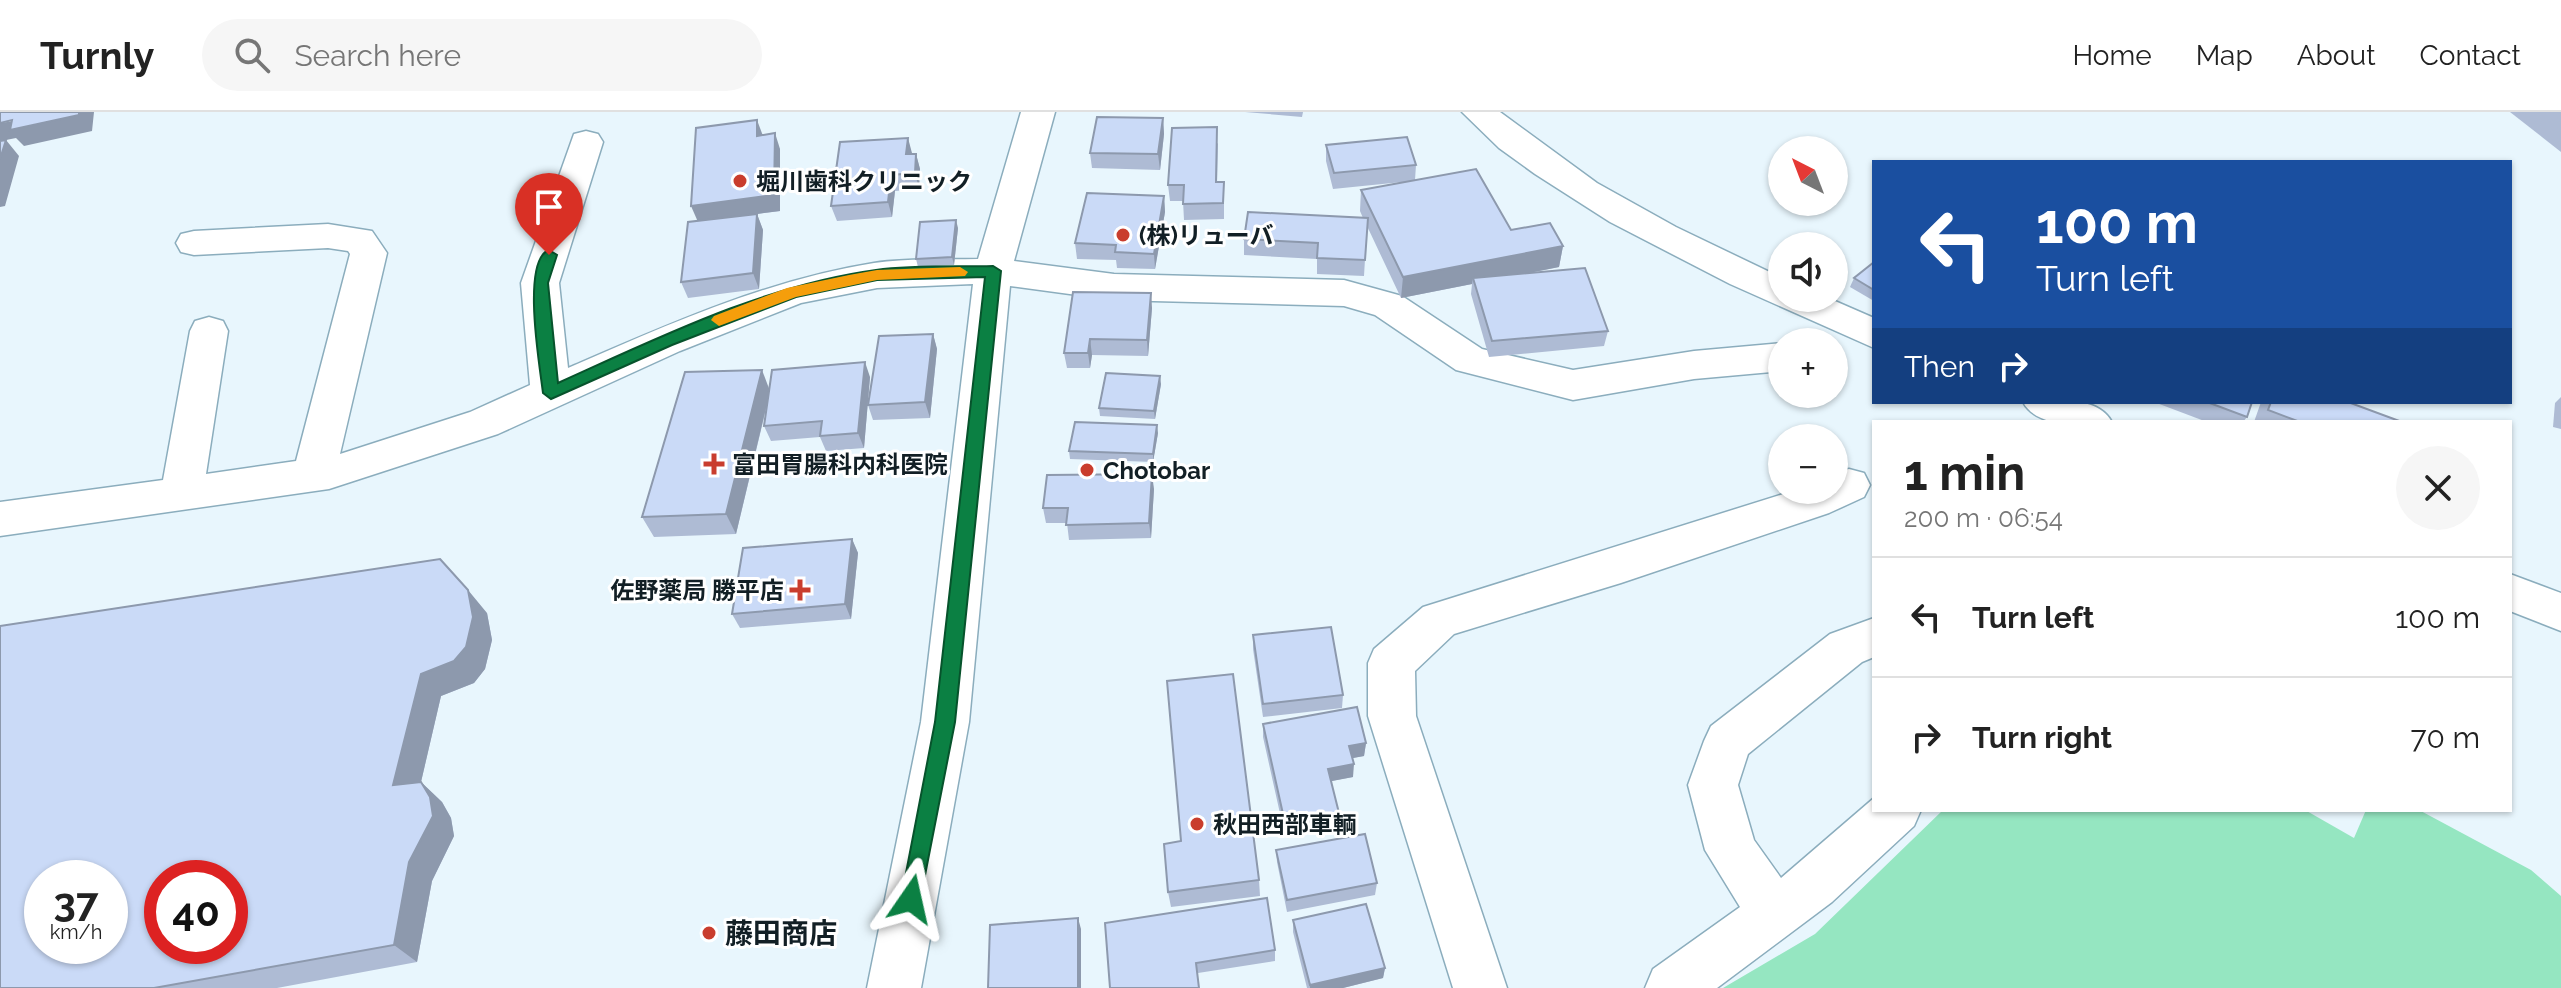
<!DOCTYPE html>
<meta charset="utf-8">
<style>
:root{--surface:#fff;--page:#f6f6f6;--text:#222;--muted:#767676;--line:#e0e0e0}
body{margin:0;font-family:Raleway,"Noto Sans JP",sans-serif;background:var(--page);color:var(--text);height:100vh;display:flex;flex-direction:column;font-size:30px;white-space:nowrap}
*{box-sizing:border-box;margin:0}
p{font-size:26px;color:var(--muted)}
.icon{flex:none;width:44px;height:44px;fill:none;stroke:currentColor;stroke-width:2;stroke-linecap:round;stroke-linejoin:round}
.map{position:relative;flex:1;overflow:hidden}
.side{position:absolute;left:1872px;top:308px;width:640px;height:392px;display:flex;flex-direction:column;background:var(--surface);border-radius:0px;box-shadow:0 2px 6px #0004}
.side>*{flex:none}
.hud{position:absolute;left:1872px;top:48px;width:640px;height:244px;border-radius:0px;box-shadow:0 2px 6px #0004;background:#1a4fa0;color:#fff;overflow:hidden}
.needle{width:52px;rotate:318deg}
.fabs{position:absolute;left:1768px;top:24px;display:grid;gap:16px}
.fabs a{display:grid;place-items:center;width:80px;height:80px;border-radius:50%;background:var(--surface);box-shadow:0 2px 6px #0004;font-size:40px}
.speed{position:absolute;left:24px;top:748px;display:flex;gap:16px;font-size:40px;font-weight:700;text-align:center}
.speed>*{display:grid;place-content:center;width:104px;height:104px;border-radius:50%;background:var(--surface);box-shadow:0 2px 6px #0004;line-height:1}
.speed small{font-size:20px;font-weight:400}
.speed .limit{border:12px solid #d22;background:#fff;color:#111}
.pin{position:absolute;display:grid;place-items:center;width:68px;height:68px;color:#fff;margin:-82px -34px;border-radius:50% 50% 50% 0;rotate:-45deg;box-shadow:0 0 8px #0007}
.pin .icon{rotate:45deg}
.me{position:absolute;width:88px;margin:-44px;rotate:11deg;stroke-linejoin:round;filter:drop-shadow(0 0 6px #0008)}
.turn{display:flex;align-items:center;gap:28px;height:168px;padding:0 32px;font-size:36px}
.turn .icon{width:104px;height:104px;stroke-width:2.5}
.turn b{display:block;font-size:56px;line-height:68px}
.then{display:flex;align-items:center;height:76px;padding:0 32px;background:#0003;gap:16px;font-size:30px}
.round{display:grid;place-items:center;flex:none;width:84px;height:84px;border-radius:42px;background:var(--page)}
.overview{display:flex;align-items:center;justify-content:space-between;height:136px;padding:0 32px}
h1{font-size:48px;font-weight:700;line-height:60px}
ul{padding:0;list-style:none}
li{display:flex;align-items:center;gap:24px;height:120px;padding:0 32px;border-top:2px solid var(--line)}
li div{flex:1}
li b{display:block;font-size:30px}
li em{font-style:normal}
header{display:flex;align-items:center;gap:48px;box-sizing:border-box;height:112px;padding:0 40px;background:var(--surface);border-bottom:2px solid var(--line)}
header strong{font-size:38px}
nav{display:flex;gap:44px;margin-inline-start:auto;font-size:28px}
.search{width:560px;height:72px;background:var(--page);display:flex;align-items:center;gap:20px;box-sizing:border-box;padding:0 28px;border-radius:44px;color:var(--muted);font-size:30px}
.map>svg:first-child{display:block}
.green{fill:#95e6c1}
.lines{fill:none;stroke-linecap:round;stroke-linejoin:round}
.minor-casing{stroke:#8badbd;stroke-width:3}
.minor{fill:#fff;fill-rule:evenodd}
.wall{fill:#aebbd4}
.shaded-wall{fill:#8d99ad}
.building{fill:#cadaf7;stroke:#8d99ad;stroke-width:2;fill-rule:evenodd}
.route{fill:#0b8043;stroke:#07532c;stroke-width:2}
.slow{fill:#f59e0b}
.poi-dot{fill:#c93d2d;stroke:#fff;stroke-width:3}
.labels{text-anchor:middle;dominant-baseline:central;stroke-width:6;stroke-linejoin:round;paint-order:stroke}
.poi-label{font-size:24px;font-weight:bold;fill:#121f25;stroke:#fff;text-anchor:start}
.near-poi-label{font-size:28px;font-weight:bold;fill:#121f25;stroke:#fff;text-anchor:start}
</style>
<header>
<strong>Turnly</strong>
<div class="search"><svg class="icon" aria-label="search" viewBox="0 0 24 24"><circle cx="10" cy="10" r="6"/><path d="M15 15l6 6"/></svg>Search here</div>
<nav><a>Home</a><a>Map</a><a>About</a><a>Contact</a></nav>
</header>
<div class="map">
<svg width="2561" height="876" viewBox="0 0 2561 876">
<rect width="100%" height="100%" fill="#e8f6fd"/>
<path class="green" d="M1943,698H2305L2354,726L2366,698H2419L2531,758L2561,784V876H1723L1815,822Z"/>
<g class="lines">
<defs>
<g id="minor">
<path d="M1021,0H1055L1014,149L1114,162L1344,168L1402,184L1482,237L1573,258L1694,239L1782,231V259L1694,267L1573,288L1456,258L1375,203L1344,194L1114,188L1010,174L969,610L921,876H867L921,610L973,172L877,176L801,191L680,239L498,322L329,377L0,424V390L163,368L190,219L195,209L209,205L223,209L228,219L206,362L296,349L350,142L348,139L328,136L194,143L181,140L176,131L181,122L194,119L328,112L372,119L387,141L340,342L470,300L530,273L521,171L574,22L586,19L598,22L603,30L559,171L568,256C667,213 767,168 874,151C907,146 944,148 978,147Z"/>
<path d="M1462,0H1500L1597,71L1676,115L1782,166V186H1828L1874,206V236L1730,172L1610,110L1535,62L1499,36Z"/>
<path d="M2023,290C2051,290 2096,281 2112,310C2084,310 2039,319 2023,290Z"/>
<path d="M1849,357L1864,361L1870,373L1864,385L1829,401L1621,471L1454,522L1415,559L1416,604L1507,876H1453L1368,604V551L1374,537L1423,495L1796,378H1834V361Z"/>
<path d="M2510,462L2561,481V519L2510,499Z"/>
<path d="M1874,506V545L1862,550L1748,642L1738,673L1754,728L1781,766L1874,686V698H1921L1914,714L1832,790L1717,876H1645L1653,857L1740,795L1705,738L1688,673L1704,629L1711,614L1830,522Z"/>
</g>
</defs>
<use href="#minor" class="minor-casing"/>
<use href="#minor" class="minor"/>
</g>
<g class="wall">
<path d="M1245,0H1303L1302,5Z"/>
<path d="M2510,0H2561V40Z"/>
<path d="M1163,6L1164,22L1160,58L1092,56L1090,41Z"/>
<path d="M762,23L780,37V99L757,102L763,118L759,177L688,186L681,170L697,109Z"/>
<path d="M1218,31L1217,70H1224V107L1184,108L1183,89H1170L1168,73Z"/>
<path d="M1326,33L1416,53L1415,68L1511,118L1563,134L1559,155L1524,162L1608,219L1604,234L1489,245L1471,182L1472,172L1401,186L1367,114L1364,164L1317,162V147L1244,143V127L1363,106L1360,99L1361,78L1402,70L1333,77L1326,49Z"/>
<path d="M912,42H916L920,57L919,77L895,79L892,105L837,109L831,94Z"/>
<path d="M1164,84L1165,100L1155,157L1117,156L1116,148L1077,147L1075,131Z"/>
<path d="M958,116L954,153L918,155L916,147Z"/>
<path d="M1874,150V189L1850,175L1854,166Z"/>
<path d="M1152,196L1148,244L1092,243L1090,256H1067L1064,241Z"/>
<path d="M933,222L937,237L930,306L873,308L868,293Z"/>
<path d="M870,265L864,336L826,339L820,325L771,329L764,314L767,293L736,422L654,425L642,405L769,276Z"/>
<path d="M1161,272L1155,307L1100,304L1099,296Z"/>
<path d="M2561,285V317L2553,315L2555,291Z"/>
<path d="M2154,290H2252L2247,305L2243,310H2207Z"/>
<path d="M2261,290H2348L2402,310H2254Z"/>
<path d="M1158,321L1153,350L1070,347L1069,339Z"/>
<path d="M1154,377L1151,426L1069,428L1067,411H1046L1043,396Z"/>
<path d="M852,427L858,441L851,507L740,516L732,502Z"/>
<path d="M487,501L492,528L485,557L474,571L441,584L421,670L442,690L451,706L454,724L432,769L417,850L277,876H0Z"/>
<path d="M1253,523L1343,583L1342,596L1263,605L1253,537Z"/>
<path d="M1263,612L1366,631L1364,644L1352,646L1353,665L1331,669L1338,713L1285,724L1263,625Z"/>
<path d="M1181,729L1259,768L1260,784L1171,795L1168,780Z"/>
<path d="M1276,738L1377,771L1375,783L1287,800L1277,750Z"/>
<path d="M1293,808L1385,856L1383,866L1343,876H1307L1293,820Z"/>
<path d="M1105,811L1275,838V849L1198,861Z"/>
</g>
<g class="shaded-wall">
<path d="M79,0H94L92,19L24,34L16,26L6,28L19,44L5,94L0,95V11Z"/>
<path d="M1163,6L1164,22L1160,58L1158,42Z"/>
<path d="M757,8L763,24H757Z"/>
<path d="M775,21L780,37V99L757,102L763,118L759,177L753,161L698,110L691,94Z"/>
<path d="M908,26L912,41L906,42Z"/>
<path d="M916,42L920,57L919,77L915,61Z"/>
<path d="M891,63L895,79L892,105L888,90Z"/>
<path d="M1164,84L1165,100L1155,157L1154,142Z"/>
<path d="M956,108L958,116L954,153L952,145Z"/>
<path d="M1563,134L1559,155L1474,172L1473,166L1472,172L1401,186L1403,165Z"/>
<path d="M1151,181L1152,196L1148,244L1147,228Z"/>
<path d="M933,222L937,237L930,306L925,290Z"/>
<path d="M1090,227L1092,243L1090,256L1088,241Z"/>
<path d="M865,250L870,265L864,336L858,321Z"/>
<path d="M762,258L770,279L736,422L726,402Z"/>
<path d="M1160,264L1161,272L1155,307L1154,299Z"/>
<path d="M1157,313L1158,321L1153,350V342Z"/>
<path d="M1152,362L1154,377L1151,426L1149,411Z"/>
<path d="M852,427L858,441L851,507L845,492Z"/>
<path d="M468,478L487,501L492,528L485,557L474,571L441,584L421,670L442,690L451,706L454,724L432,769L417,850L394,833L393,673L421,562Z"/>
<path d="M1366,631L1364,644L1348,647L1349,634Z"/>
<path d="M1354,652L1353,665L1327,670L1328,657Z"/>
<path d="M1339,701L1338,713L1285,724V711Z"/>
<path d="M1078,806L1081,817V876H1078Z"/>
<path d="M1385,856L1383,866L1343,876H1310V873Z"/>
</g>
<g class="building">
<path d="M0,0H79V3L10,18L12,8L0,11Z"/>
<path d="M1097,5L1163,6L1158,42L1090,41Z"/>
<path d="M757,8V24L775,21L774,83L691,94L696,16Z"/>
<path d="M1217,15L1216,70H1224L1223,91L1183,92L1184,73H1168L1172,16Z"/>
<path d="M1407,25L1416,53L1334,61L1326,33Z"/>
<path d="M908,26L906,42H916L915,61L891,63L888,90L831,94L840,30Z"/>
<path d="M6,28L0,47V29Z"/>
<path d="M1476,57L1511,118L1550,111L1563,134L1403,165L1361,78Z"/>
<path d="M1087,81L1164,84L1154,142L1115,140L1116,133L1075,131Z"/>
<path d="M1248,100L1368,106L1365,148L1317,146L1318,131L1244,127Z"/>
<path d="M757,102L753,161L681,170L688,110Z"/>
<path d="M956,108L952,145L916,147L920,110Z"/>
<path d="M1874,150V178L1854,166Z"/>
<path d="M1585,156L1608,219L1492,229L1473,166Z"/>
<path d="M1073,180L1151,181L1147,228L1090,227L1088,241H1064Z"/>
<path d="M933,222L925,290L868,293L879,224Z"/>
<path d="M865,250L858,321L820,324L822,309L764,314L772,258Z"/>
<path d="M762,258L726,402L642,405L685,260Z"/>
<path d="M1106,261L1160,264L1154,299L1099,296Z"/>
<path d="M2207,290H2252L2247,305Z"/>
<path d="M2271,290H2348L2402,310H2300L2268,298Z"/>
<path d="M1075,310L1157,313L1153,342L1069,339Z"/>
<path d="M1152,362L1149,411L1066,413L1068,396H1043L1047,363Z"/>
<path d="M852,427L845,492L732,502L743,436Z"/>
<path d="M440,447L468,478L473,505L466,535L454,549L421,562L393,673L421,670L430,685L433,704L409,750L394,833L154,876H0V514ZM42,766H110V834H42ZM162,766H230V834H162Z"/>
<path d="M1331,515L1343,583L1263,592L1253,523Z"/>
<path d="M1233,562L1259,768L1168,780L1164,732L1181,729L1167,569Z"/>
<path d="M1357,595L1366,631L1349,634L1354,652L1328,657L1339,701L1285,711L1263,612Z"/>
<path d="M1365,722L1377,771L1287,788L1276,738Z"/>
<path d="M1267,786L1275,838L1196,851L1199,876H1110L1105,811Z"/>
<path d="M1366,792L1385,856L1310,873L1293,808Z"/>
<path d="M1078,806V876H988L990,813Z"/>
</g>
<path class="route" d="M549,138L557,143L548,171L558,271C660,225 765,173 876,158C914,153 955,155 993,154L1001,159L955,610L919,794L911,797L904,794L901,787L935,610L985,165L877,168L796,185L672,233L551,287L543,281C540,255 521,148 549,138Z"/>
<path class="slow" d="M960,155L968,160L965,164L877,168L849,174L796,185L719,214L711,208L714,204L787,176L849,163L877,158Z"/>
<g class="poi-dot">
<circle cx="740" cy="69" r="8"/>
<circle cx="1123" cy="123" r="8"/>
<path d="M710 340h8v8h8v8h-8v8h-8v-8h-8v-8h8z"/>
<circle cx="1087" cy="358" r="8"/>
<path d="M796 466h8v8h8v8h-8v8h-8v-8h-8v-8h8z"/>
<circle cx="1197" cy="712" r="8"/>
<circle cx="709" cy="821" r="8"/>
</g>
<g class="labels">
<g class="poi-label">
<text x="756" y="69">堀川歯科クリニック</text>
<text x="1139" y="123">(株)リューバ</text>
<text x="732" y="352">富田胃腸科内科医院</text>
<text x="1103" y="358">Chotobar</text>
<text x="784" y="478" text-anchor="end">佐野薬局 勝平店</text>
<text x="1213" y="712">秋田西部車輌</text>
</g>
<g class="near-poi-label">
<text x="725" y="821">藤田商店</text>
</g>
</g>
</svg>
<div class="fabs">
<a><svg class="needle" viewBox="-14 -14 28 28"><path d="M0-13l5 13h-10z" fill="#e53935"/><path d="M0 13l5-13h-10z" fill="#767676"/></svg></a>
<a><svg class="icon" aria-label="sound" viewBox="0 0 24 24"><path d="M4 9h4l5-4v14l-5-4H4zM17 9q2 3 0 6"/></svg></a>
<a>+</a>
<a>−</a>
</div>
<div class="speed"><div>37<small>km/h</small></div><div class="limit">40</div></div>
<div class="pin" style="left:549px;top:143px;background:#d93025"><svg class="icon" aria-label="arrive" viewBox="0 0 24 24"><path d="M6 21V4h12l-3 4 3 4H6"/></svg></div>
<svg class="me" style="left:911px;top:787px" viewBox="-20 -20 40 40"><path d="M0-17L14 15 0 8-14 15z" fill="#0b8043" stroke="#fff" stroke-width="4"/></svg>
<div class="hud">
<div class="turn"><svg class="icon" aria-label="left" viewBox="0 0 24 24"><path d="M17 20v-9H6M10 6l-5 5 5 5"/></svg><div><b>100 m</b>Turn left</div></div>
<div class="then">Then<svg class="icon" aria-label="right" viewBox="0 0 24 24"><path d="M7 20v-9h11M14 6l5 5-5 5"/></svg></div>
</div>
<section class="side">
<div class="overview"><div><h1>1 min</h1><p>200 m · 06:54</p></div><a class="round"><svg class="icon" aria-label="close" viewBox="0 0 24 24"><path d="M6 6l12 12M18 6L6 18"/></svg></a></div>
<ul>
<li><svg class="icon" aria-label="left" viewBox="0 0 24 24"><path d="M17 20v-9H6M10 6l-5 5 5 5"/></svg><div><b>Turn left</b></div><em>100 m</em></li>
<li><svg class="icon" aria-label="right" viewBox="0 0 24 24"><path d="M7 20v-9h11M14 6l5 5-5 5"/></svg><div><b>Turn right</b></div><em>70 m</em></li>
</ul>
</section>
</div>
